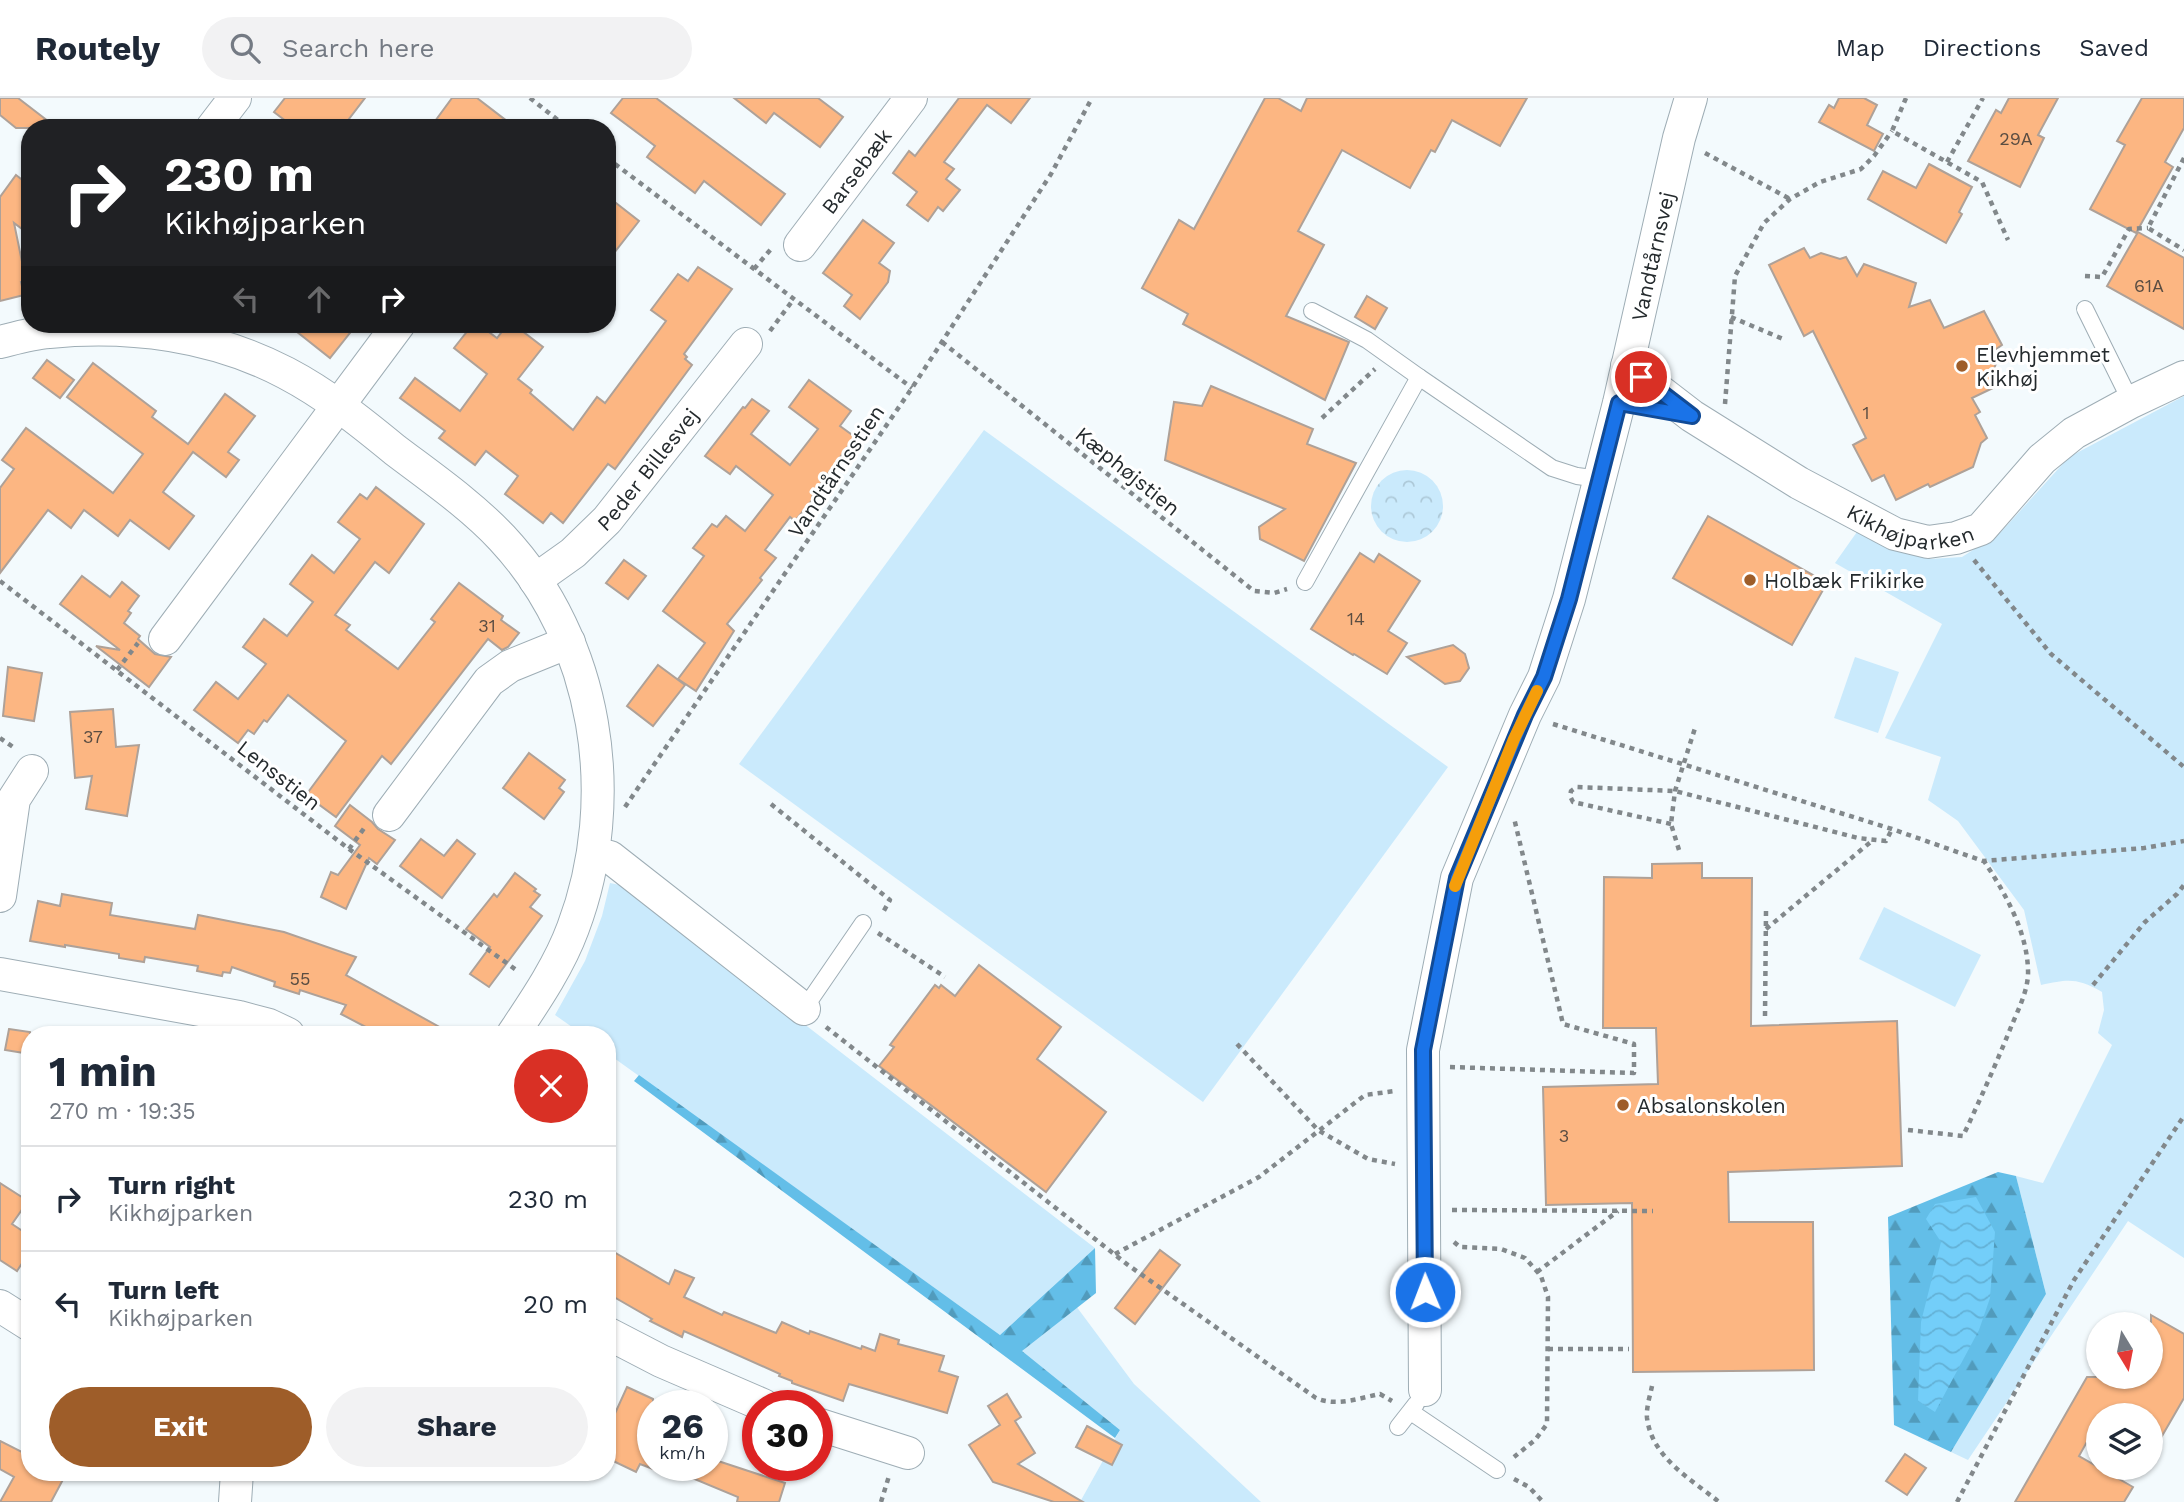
<!DOCTYPE html>
<meta charset="utf-8">
<style>
:root{--surface:#fff;--page:#f2f2f3;--text:#1f2937;--muted:#747a83;--line:#e0e1e3;--accent:#9e5d29}
body{margin:0;font-family:"Work Sans",sans-serif;background:var(--page);color:var(--text);height:100vh;display:flex;flex-direction:column;font-size:26px;white-space:nowrap}
*{box-sizing:border-box;margin:0}
p{font-size:23px;color:var(--muted)}
.icon{flex:none;width:38px;height:38px;fill:none;stroke:currentColor;stroke-width:2;stroke-linecap:round;stroke-linejoin:round}
.map{position:relative;flex:1;overflow:hidden}
.sheet{position:absolute;left:21px;top:928px;width:595px;height:455px;display:flex;flex-direction:column;background:var(--surface);border-radius:28px;box-shadow:0 2px 5px #0004}
.sheet>*{flex:none}
.banner{position:absolute;left:21px;top:21px;width:595px;height:214px;border-radius:28px;box-shadow:0 2px 5px #0004;background:#202124;color:#fff;overflow:hidden}
.needle{width:46px;rotate:170deg}
.controls{position:absolute;left:2086px;top:1214px;display:grid;gap:14px}
.controls a{display:grid;place-items:center;width:77px;height:77px;border-radius:50%;background:var(--surface);box-shadow:0 2px 5px #0004;font-size:35px}
.speed{position:absolute;left:637px;top:1292px;display:flex;gap:14px;font-size:35px;font-weight:700;text-align:center}
.speed>*{display:grid;place-content:center;width:91px;height:91px;border-radius:50%;background:var(--surface);box-shadow:0 2px 5px #0004;line-height:1}
.speed small{font-size:18px;font-weight:400}
.speed .limit{border:10px solid #d22;background:#fff;color:#111}
.pin{position:absolute;display:grid;place-items:center;width:60px;height:60px;color:#fff;margin:-30px;border:4px solid #fff;border-radius:50%;box-shadow:0 2px 7px #0007}
.me{position:absolute;width:77px;margin:-38px;rotate:359deg;stroke-linejoin:round;filter:drop-shadow(0 0 5px #0008)}
.turn{display:flex;align-items:center;gap:24px;height:147px;padding:0 28px;font-size:32px}
.turn .icon{width:91px;height:91px;stroke-width:2.5}
.turn b{display:block;font-size:49px;line-height:60px}
.lanes{display:flex;align-items:center;height:66px;padding:0 28px;background:#0003;justify-content:center;gap:35px;direction:ltr}
.lanes .off{opacity:.35}
.round{display:grid;place-items:center;flex:none;width:74px;height:74px;border-radius:37px;background:var(--page)}
.head{display:flex;align-items:center;justify-content:space-between;height:119px;padding:0 28px}
h1{font-size:42px;font-weight:700;line-height:52px}
.action{display:flex;gap:14px;margin-top:auto;padding:14px 28px}
.action a{flex:1;height:80px;border-radius:42px;background:var(--accent);color:#fff;font-size:28px;font-weight:700;line-height:80px;text-align:center}
.action a+a{background:var(--page);color:var(--text)}
ul{padding:0;list-style:none}
li{display:flex;align-items:center;gap:21px;height:105px;padding:0 28px;border-top:2px solid var(--line)}
li div{flex:1}
li b{display:block;font-size:26px}
li em{font-style:normal}
header{display:flex;align-items:center;gap:42px;box-sizing:border-box;height:98px;padding:0 35px;background:var(--surface);border-bottom:2px solid var(--line)}
header strong{font-size:33px}
nav{display:flex;gap:38px;margin-inline-start:auto;font-size:24px}
.search{width:490px;height:63px;background:var(--page);display:flex;align-items:center;gap:18px;box-sizing:border-box;padding:0 24px;border-radius:38px;color:var(--muted);font-size:26px}
.map>svg:first-child{display:block}
.green{fill:#caeafc}
.forest{fill:url(#forest-firs)}
.park{fill:url(#park-crowns)}
.water{fill:url(#water-waves)}
.building{fill:#fcb682;stroke:#aea198;stroke-width:2}
.lines{fill:none;stroke-linecap:round;stroke-linejoin:round}
.service-casing{stroke:#9eadb5;stroke-width:18}
.minor-casing{stroke:#9eadb5;stroke-width:34}
.path{stroke:#82888b;stroke-width:4.5;stroke-dasharray:5 5;stroke-linecap:butt}
.service{stroke:#fff;stroke-width:16}
.minor{stroke:#fff;stroke-width:32}
.route-casing{stroke:#114b97;stroke-width:18}
.route{stroke:#1a73e8;stroke-width:12}
.slow{stroke:#f59e0b;stroke-width:12}
.poi-dot{fill:#9e5d29;stroke:#fff;stroke-width:2.5}
.labels{text-anchor:middle;dominant-baseline:central;stroke-width:6;stroke-linejoin:round;paint-order:stroke}
.number-label{font-size:18px;fill:#5a4d42}
.street-label{font-size:21px;fill:#242a2d;stroke:#fff}
.poi-label{font-size:21px;fill:#242a2d;stroke:#fff;text-anchor:start}
</style>
<header>
<strong>Routely</strong>
<div class="search"><svg class="icon" aria-label="search" viewBox="0 0 24 24"><circle cx="10" cy="10" r="6"/><path d="M15 15l6 6"/></svg>Search here</div>
<nav><a>Map</a><a>Directions</a><a>Saved</a></nav>
</header>
<div class="map">
<svg width="2184" height="1404" viewBox="0 0 2184 1404">
<defs>
<pattern id="forest-firs" width="22" height="20" patternUnits="userSpaceOnUse" patternTransform="scale(1.75)"><rect width="22" height="20" fill="#63bee8"/><path d="M5 1l3.5 6h-7zM16 11l3.5 6h-7z" fill="#519bbc"/></pattern>
<pattern id="park-crowns" width="20" height="18" patternUnits="userSpaceOnUse" patternTransform="scale(1.75)"><rect width="20" height="18" fill="#caeafc"/><path d="M2 6a3 3 0 1 1 6 0M12 15a3 3 0 1 1 6 0" fill="none" stroke="#adc9d8"/></pattern>
<pattern id="water-waves" width="16" height="10" patternUnits="userSpaceOnUse" patternTransform="scale(1.75)"><rect width="16" height="10" fill="#73cef9"/><path d="M0 5q4-4 8 0t8 0" fill="none" stroke="#63b1d6"/></pattern>
</defs>
<rect width="100%" height="100%" fill="#f3fafd"/>
<g class="green">
<path d="M2184,298V1160L2128,1123L1968,1362L1951,1354L2046,1196L2016,1078L2043,1085L2112,947L2098,935L2104,912L2102,894C2077,880 2069,881 2041,887L2024,812L1958,723L1928,702L1941,659L1885,640L1942,526L1835,465L1859,431L1899,453L1929,461L1962,459L2001,434L2069,359Z"/>
<path d="M984,332L1448,669L1203,1004L739,666Z"/>
<path d="M1855,559L1899,574L1878,635L1834,620Z"/>
<path d="M610,785L625,788L1095,1150L1000,1237L607,955V936H582L555,917L585,863L602,818Z"/>
<path d="M1884,809L1981,857L1955,909L1859,861Z"/>
<path d="M1076,1208L1134,1286L1261,1404H1080L1120,1332L1021,1253Z"/>
</g>
<g class="forest">
<path d="M639,977L1000,1237L1095,1150L1096,1195L1022,1253L1120,1332L1115,1340L634,983Z"/>
<path d="M1998,1074L2016,1078L2046,1196L1951,1354L1894,1327L1888,1119Z"/>
</g>
<circle class="park" cx="1407" cy="408" r="36"/>
<path class="water" d="M1976,1099L1995,1134L1990,1200L1979,1232L1935,1314L1918,1303L1921,1224L1941,1144L1926,1121L1935,1106Z"/>
<g class="building">
<path d="M0,0H18L57,30H16L0,17Z"/>
<path d="M285,0H365L342,30H295L274,14Z"/>
<path d="M452,0H477L516,30H430Z"/>
<path d="M623,0H656L785,96L761,127L704,83L695,95L647,59L655,48L611,15Z"/>
<path d="M734,0H818L843,19L820,49L774,15L766,25Z"/>
<path d="M959,0H1030L1011,25L987,7L944,64L954,71L946,81L960,92L943,113L938,109L928,123L907,107L917,94L893,75L909,53L915,58Z"/>
<path d="M1265,0H1278L1301,13L1307,0H1527L1500,48L1452,22L1435,54L1431,52L1410,90L1342,52L1298,133L1324,147L1286,218L1349,244L1325,302L1183,226L1188,216L1142,190L1179,122L1194,131Z"/>
<path d="M1839,0H1864L1877,7L1867,27L1883,36L1874,53L1819,24L1829,7L1834,10Z"/>
<path d="M2009,0H2058L2038,37L2044,40L2020,89L1968,63L1996,12L2001,15Z"/>
<path d="M2142,0H2184V30L2165,64L2173,69L2136,135L2090,111L2125,47L2117,43Z"/>
<path d="M1929,66L1972,89L1959,114L1962,116L1946,145L1868,101L1883,73L1916,90Z"/>
<path d="M16,77L30,88V137L14,125L26,183L21,184L24,197L0,203V99Z"/>
<path d="M607,98L639,123L607,164Z"/>
<path d="M863,122L894,145L879,165L890,173L888,184L860,221L844,208L852,197L823,175Z"/>
<path d="M2138,134L2184,160V231L2107,188Z"/>
<path d="M1804,150L1810,160L1821,155L1840,161L1846,159L1857,178L1864,166L1916,185L1909,209L1930,202L1944,230L1984,213L2002,247L1992,254L1997,263L1990,281L1995,289L1972,300L1980,314L1975,317L1987,340L1981,345L1973,369L1930,389L1928,386L1896,402L1884,377L1872,383L1853,347L1866,340L1813,233L1804,238L1769,167Z"/>
<path d="M698,169L732,191L684,256L687,259L685,261L692,267L615,371L608,366L563,425L551,415L543,425L505,396L518,378L486,353L475,367L439,340L445,333L400,300L415,280L460,313L487,276L454,250L473,226H478L497,240L508,226H513L543,249L518,281L532,292L530,295L573,332L597,299L605,305L666,223L651,212L678,176L688,183Z"/>
<path d="M1367,198L1387,210L1375,231L1355,219Z"/>
<path d="M287,226H357L330,260Z"/>
<path d="M47,262L74,282L60,300L33,280Z"/>
<path d="M93,265L156,313L152,319L188,346L225,296L255,318L228,354L239,362L226,379L193,354L163,394L194,418L169,451L130,422L118,438L84,412L71,430L48,412L0,475V390L14,371L2,362L26,330L113,395L143,356L67,299Z"/>
<path d="M809,282L851,313L840,328L855,339L818,389L812,399L813,401L795,423L790,419L765,452L776,460L760,480L762,482L727,526L734,533L696,593L678,581L705,545L663,513L704,458L693,450L712,426L717,429L726,418L745,433L773,397L736,368L730,376L705,358L743,309L745,310L752,301L769,313L751,336L790,367L818,331L789,309Z"/>
<path d="M1211,288L1313,331L1307,346L1356,365L1304,463L1260,441L1259,429L1285,411L1165,362L1174,304L1202,308Z"/>
<path d="M376,389L424,426L389,475L375,464L335,517L350,527L346,532L398,571L435,524L431,521L459,485L503,518L501,522L519,535L508,549L502,552L488,541L391,666L382,658L336,719L306,697L346,643L288,597L267,624L264,622L254,636L248,632L238,645L194,612L216,584L238,601L266,566L243,549L264,521L287,538L313,504L290,486L312,457L334,475L360,441L338,424L360,396L367,401Z"/>
<path d="M1708,418L1827,485L1792,547L1673,480Z"/>
<path d="M1360,455L1374,464L1379,456L1420,483L1388,533L1407,545L1387,576L1354,556L1353,557L1311,531Z"/>
<path d="M624,462L646,478L628,501L606,485Z"/>
<path d="M82,478L110,499L122,484L139,498L128,513L131,515L124,525L140,538L138,541L155,556L171,559L149,589L96,548L120,552L60,506Z"/>
<path d="M1453,547L1465,556L1469,570L1460,583L1445,586L1407,559Z"/>
<path d="M658,567L685,587L653,628L627,608Z"/>
<path d="M8,569L42,575L34,623L3,618Z"/>
<path d="M113,611L116,649L139,647L127,718L86,711L92,678L75,680L70,614Z"/>
<path d="M529,655L565,682L559,690L564,694L544,721L503,690Z"/>
<path d="M350,707L372,724L378,731L395,742L377,766L369,760L346,811L321,799L331,774L338,777L360,747L335,728Z"/>
<path d="M421,741L444,758L457,742L475,756L442,800L400,768Z"/>
<path d="M1702,765V780H1752L1751,928L1897,923L1902,1068L1728,1074L1729,1124H1813L1814,1272L1633,1274L1632,1105L1546,1107L1543,989L1658,986L1656,930H1603L1604,779L1652,780V766Z"/>
<path d="M515,775L536,791L534,793L540,797L530,809L542,818L489,889L470,876L490,849L466,831L494,796L497,799Z"/>
<path d="M62,796L112,805L110,817L195,831L198,817L284,834L356,859L346,877L452,936H379L341,916L346,907L300,892L299,896L274,888L275,884L232,869L230,875L223,874L222,878L197,873L198,868L145,859L144,864L119,860V856L65,847V849L30,843L38,803L60,808Z"/>
<path d="M979,867L1061,929L1037,961L1106,1014L1046,1094L879,968L894,949L890,947L935,887L939,890L941,887L955,898Z"/>
<path d="M9,931L30,934V956L5,952Z"/>
<path d="M0,1085L28,1103L12,1126L30,1138V1153L17,1173L0,1162Z"/>
<path d="M607,1150L669,1186L675,1172L694,1180L684,1199L722,1217L724,1214L776,1235L782,1224L809,1236L810,1233L861,1251L862,1248L875,1253L880,1236L899,1242L898,1246L944,1258L939,1273L958,1279L947,1315L849,1286L843,1303L792,1285V1283L779,1278L780,1276L684,1233L682,1239L650,1223L652,1221L607,1195Z"/>
<path d="M1160,1152L1180,1167L1135,1226L1115,1210Z"/>
<path d="M2151,1217L2184,1236V1300L2151,1357V1318H2098V1324L2079,1358L2133,1389L2124,1404H2015L2087,1279H2151Z"/>
<path d="M627,1289L653,1301V1371L640,1366L636,1374L607,1360V1333Z"/>
<path d="M1007,1296L1021,1319L1015,1323L1035,1355L1018,1366L1083,1404H1054L993,1384L969,1347L1000,1327L988,1308Z"/>
<path d="M1087,1328L1122,1347L1112,1367L1076,1349Z"/>
<path d="M0,1343L30,1358V1374H67L51,1404H0L14,1379L0,1371Z"/>
<path d="M1905,1356L1926,1370L1907,1397L1886,1383Z"/>
<path d="M712,1361L785,1385L779,1404H737L738,1399L661,1367H712Z"/>
</g>
<g class="lines">
<defs>
<g id="service">
<path d="M2085,211L2131,304"/>
<path d="M1312,213L1367,242L1419,279"/>
<path d="M1305,484L1419,279L1552,370L1577,378L1600,381"/>
<path d="M804,911L863,825"/>
<path d="M1411,1314L1497,1372"/>
<path d="M1398,1329L1416,1306"/>
</g>
<g id="minor">
<path d="M212,30L235,0"/>
<path id="s1" d="M800,147L911,0"/>
<path d="M0,244C16,240 33,235 49,234C130,226 214,237 286,275C326,296 361,324 395,352C432,380 471,407 502,440C598,543 622,700 573,830C559,868 535,903 513,936"/>
<path id="s2" d="M1627,268L1692,318L1799,385L1895,436L1928,444L1956,440L1981,431L2042,361L2074,335L2131,304L2184,279"/>
<path id="s3" d="M535,482L573,455L607,422L746,246"/>
<path d="M165,541L399,226"/>
<path d="M389,717L489,583L510,568L569,544"/>
<path d="M593,756L610,759L804,911"/>
<path d="M0,798L14,701L32,673"/>
<path d="M0,876L239,919L269,927L288,936"/>
<path d="M0,1208L30,1227"/>
<path d="M607,1235L661,1263L763,1307"/>
<path id="s4" d="M1425,1292L1423,952L1457,780L1525,617L1544,579L1569,501L1619,305L1679,40L1691,0"/>
<path d="M817,1326L908,1355"/>
<path d="M235,1404L237,1374"/>
</g>
</defs>
<use href="#service" class="service-casing"/>
<use href="#minor" class="minor-casing"/>
<g class="path">
<path d="M530,0L568,30"/>
<path d="M1906,0L1892,33L1982,84L2008,142"/>
<path d="M1705,55L1790,101"/>
<path d="M607,60L912,290"/>
<path d="M2184,60L2148,130L2184,152"/>
<path d="M1947,64L1983,0"/>
<path d="M754,171L771,151"/>
<path d="M2085,178L2102,179L2129,131L2148,130"/>
<path d="M1731,219L1783,241"/>
<path d="M770,233L793,202"/>
<path d="M942,244L1254,493L1274,495L1287,491"/>
<path d="M1725,306L1735,178L1764,125L1790,101L1820,84L1861,71L1874,58L1892,33"/>
<path d="M1322,320L1375,271"/>
<path d="M1974,462L2051,556L2184,669"/>
<path d="M0,483L349,751L519,874"/>
<path d="M117,572L138,545"/>
<path d="M1553,626L1892,731L1983,763L2144,750L2184,743"/>
<path d="M0,640L16,651"/>
<path d="M771,706L890,802L882,816"/>
<path d="M625,709L912,290L1051,76L1092,0"/>
<path d="M1671,726L1573,704L1570,698L1571,693L1577,689L1675,693L1858,740L1886,743L1892,731"/>
<path d="M349,751L365,729"/>
<path d="M1679,752L1671,726L1675,693L1696,627"/>
<path d="M1766,831L1873,742"/>
<path d="M878,835L945,879"/>
<path d="M2093,887L2145,824L2177,796L2184,787"/>
<path d="M1765,918L1766,813"/>
<path d="M826,929L1128,1167L1316,1300C1337,1309 1359,1300 1380,1296L1392,1303"/>
<path d="M1237,946L1318,1032L1368,1061L1395,1066"/>
<path d="M1450,969L1634,975V946L1563,926L1514,720"/>
<path d="M1908,1032L1963,1038C1980,1002 1996,966 2011,929C2018,912 2029,891 2028,872C2027,833 2005,795 1984,763"/>
<path d="M1452,1112L1653,1113"/>
<path d="M1454,1144L1460,1149L1501,1151L1525,1160L1541,1178L1548,1199L1547,1326L1535,1342L1514,1359"/>
<path d="M1115,1156L1259,1079L1365,997L1395,993"/>
<path d="M1537,1174L1618,1113"/>
<path d="M1548,1251H1629"/>
<path d="M1652,1288C1650,1298 1646,1310 1647,1320C1652,1360 1691,1381 1719,1404"/>
<path d="M1514,1381L1529,1389L1543,1404"/>
<path d="M881,1404L889,1378"/>
<path d="M1957,1404L2074,1182L2184,1018"/>
</g>
<use href="#service" class="service"/>
<use href="#minor" class="minor"/>
</g>
<g class="lines">
<defs>
<path id="route" d="M1425,1194L1423,952L1457,780L1525,617L1544,579L1569,501L1619,305L1692,318L1641,279"/>
</defs>
<use href="#route" class="route-casing"/>
<use href="#route" class="route"/>
<path class="slow" d="M1455,788L1514,641L1537,593"/>
</g>
<g class="poi-dot">
<circle cx="1962" cy="268" r="7"/>
<circle cx="1750" cy="482" r="7"/>
<circle cx="1623" cy="1007" r="7"/>
</g>
<g class="labels">
<g class="number-label">
<text x="2016" y="40">29A</text>
<text x="2149" y="187">61A</text>
<text x="1866" y="314">1</text>
<text x="1356" y="520">14</text>
<text x="487" y="527">31</text>
<text x="93" y="638">37</text>
<text x="300" y="880">55</text>
<text x="1564" y="1037">3</text>
</g>
<g class="street-label">
<text stroke="none"><textPath href="#s1" startOffset="93">Barsebæk</textPath></text>
<text stroke="none"><textPath href="#s4" startOffset="1169">Vandtårnsvej</textPath></text>
<text stroke="none"><textPath href="#s3" startOffset="159">Peder Billesvej</textPath></text>
<text transform="translate(836 373) rotate(-56)">Vandtårnsstien</text>
<text transform="translate(1128 373) rotate(39)">Kæphøjstien</text>
<text stroke="none"><textPath href="#s2" startOffset="331">Kikhøjparken</textPath></text>
<text transform="translate(279 677) rotate(38)">Lensstien</text>
</g>
<g class="poi-label">
<text x="1976" y="256">Elevhjemmet<tspan x="1976" dy="24">Kikhøj</tspan></text>
<text x="1764" y="482">Holbæk Frikirke</text>
<text x="1637" y="1007">Absalonskolen</text>
</g>
</g>
</svg>
<div class="controls">
<a><svg class="needle" viewBox="-14 -14 28 28"><path d="M0-13l5 13h-10z" fill="#e53935"/><path d="M0 13l5-13h-10z" fill="#747a83"/></svg></a>
<a><svg class="icon" aria-label="layers" viewBox="0 0 24 24"><path d="M12 4l9 5-9 5-9-5zM3 14l9 5 9-5"/></svg></a>
</div>
<div class="speed"><div>26<small>km/h</small></div><div class="limit">30</div></div>
<div class="pin" style="left:1641px;top:279px;background:#d93025"><svg class="icon" aria-label="arrive" viewBox="0 0 24 24"><path d="M6 21V4h12l-3 4 3 4H6"/></svg></div>
<svg class="me" style="left:1425px;top:1194px" viewBox="-20 -20 40 40"><circle r="17" fill="#1a73e8" stroke="#fff" stroke-width="3"/><path d="M0-11L8 9 0 5-8 9z" fill="#fff"/></svg>
<div class="banner">
<div class="turn"><svg class="icon" aria-label="right" viewBox="0 0 24 24"><path d="M7 20v-9h11M14 6l5 5-5 5"/></svg><div><b>230 m</b>Kikhøjparken</div></div>
<div class="lanes"><svg class="icon off" aria-label="left" viewBox="0 0 24 24"><path d="M17 20v-9H6M10 6l-5 5 5 5"/></svg><svg class="icon off" aria-label="ahead" viewBox="0 0 24 24"><path d="M12 20V5M6 11l6-6 6 6"/></svg><svg class="icon" aria-label="right" viewBox="0 0 24 24"><path d="M7 20v-9h11M14 6l5 5-5 5"/></svg></div>
</div>
<section class="sheet">
<div class="head"><div><h1>1 min</h1><p>270 m · 19:35</p></div><a class="round" style="background:#d93025;color:#fff"><svg class="icon" aria-label="close" viewBox="0 0 24 24"><path d="M6 6l12 12M18 6L6 18"/></svg></a></div>
<ul>
<li><svg class="icon" aria-label="right" viewBox="0 0 24 24"><path d="M7 20v-9h11M14 6l5 5-5 5"/></svg><div><b>Turn right</b><p>Kikhøjparken</p></div><em>230 m</em></li>
<li><svg class="icon" aria-label="left" viewBox="0 0 24 24"><path d="M17 20v-9H6M10 6l-5 5 5 5"/></svg><div><b>Turn left</b><p>Kikhøjparken</p></div><em>20 m</em></li>
</ul>
<div class="action"><a>Exit</a><a>Share</a></div>
</section>
</div>
